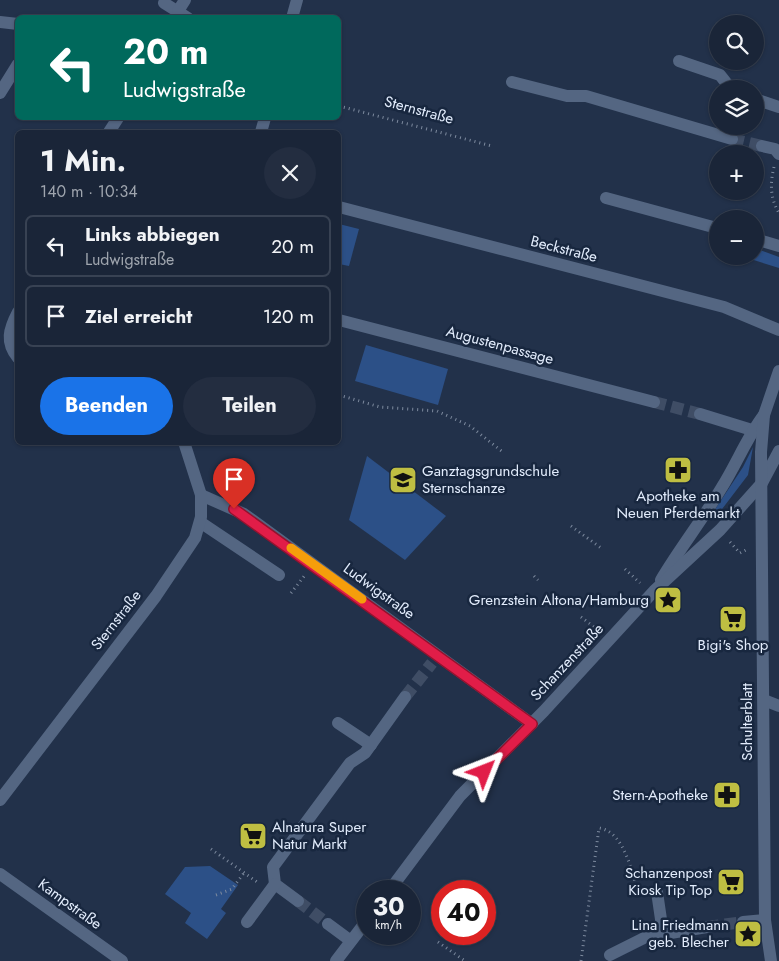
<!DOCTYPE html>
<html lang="de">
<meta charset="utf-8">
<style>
:root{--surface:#1a2538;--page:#232d40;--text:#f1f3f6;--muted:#9fa5ae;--line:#384253;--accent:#1a73e8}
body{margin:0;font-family:Jost,sans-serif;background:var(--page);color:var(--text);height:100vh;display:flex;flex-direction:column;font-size:19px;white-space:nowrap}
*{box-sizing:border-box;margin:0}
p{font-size:16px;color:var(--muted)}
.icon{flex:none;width:28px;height:28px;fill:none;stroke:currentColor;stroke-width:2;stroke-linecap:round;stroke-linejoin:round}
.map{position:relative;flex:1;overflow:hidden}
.details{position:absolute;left:15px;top:130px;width:326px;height:315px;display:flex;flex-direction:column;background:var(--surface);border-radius:8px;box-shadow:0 1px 4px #0004,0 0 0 1px var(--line)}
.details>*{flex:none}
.top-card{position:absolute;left:15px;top:15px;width:326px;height:105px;border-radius:8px;box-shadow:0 1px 4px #0004,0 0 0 1px var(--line);background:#00695c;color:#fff;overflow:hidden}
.tools{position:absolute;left:709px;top:15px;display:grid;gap:10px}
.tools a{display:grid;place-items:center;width:55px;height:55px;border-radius:50%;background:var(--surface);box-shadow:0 1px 4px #0004,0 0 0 1px var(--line);font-size:25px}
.speed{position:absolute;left:356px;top:880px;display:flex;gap:10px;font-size:25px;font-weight:700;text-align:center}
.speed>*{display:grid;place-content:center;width:65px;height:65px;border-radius:50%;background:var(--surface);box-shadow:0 1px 4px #0004,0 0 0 1px var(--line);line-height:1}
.speed small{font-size:12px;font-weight:400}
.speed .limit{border:8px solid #d22;background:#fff;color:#111}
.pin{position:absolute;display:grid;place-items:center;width:42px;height:42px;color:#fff;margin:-51px -21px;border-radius:50% 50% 50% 0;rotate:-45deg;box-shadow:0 0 5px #0007}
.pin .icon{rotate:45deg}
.me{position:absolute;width:55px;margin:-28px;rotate:45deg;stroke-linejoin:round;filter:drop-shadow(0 0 4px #0008)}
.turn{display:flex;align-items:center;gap:18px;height:105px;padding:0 25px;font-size:22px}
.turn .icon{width:65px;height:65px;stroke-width:2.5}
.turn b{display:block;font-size:35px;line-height:42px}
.round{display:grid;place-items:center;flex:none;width:52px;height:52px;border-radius:26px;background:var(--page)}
.overview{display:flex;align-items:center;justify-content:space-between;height:85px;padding:0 25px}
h1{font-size:30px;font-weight:700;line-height:38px}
.action{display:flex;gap:10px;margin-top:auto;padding:10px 25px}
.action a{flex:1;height:58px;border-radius:30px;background:var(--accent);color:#fff;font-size:20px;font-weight:700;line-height:58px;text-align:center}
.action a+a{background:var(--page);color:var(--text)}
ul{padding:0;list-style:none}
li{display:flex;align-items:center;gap:15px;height:62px;margin:0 10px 8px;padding:0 15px;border:2px solid var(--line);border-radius:8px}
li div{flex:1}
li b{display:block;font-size:19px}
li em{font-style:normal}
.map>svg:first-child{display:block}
.green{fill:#2c5087}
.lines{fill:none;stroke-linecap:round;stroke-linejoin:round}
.minor-tunnel{stroke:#3f4d65;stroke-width:12;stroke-dasharray:12 6;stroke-linecap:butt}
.path{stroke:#7e8b9f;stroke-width:3;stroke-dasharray:1 4;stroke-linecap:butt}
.minor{stroke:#546682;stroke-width:12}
.route-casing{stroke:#92132f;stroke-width:12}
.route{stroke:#e11d48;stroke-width:9}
.slow{stroke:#f59e0b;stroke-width:9}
.labels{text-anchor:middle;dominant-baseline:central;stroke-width:5;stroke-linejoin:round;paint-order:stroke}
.street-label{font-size:15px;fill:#e2ecfc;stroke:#18273f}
.poi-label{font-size:15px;fill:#e2ecfc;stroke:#18273f;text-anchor:end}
</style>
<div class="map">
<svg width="779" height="961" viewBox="0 0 779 961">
<rect width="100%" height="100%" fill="#22314a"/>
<g class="green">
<path d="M339,224L359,229L349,266L339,264Z"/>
<path d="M755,248L779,257V268L744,257L755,256Z"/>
<path d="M366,345L448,369L438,405L355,381Z"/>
<path d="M753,447L748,475L716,517H714L712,514L743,467Z"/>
<path d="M367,456L446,516L405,560L349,520Z"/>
<path d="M210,866L238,885L221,909L226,913L207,939L185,923L191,913L165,894L185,867Z"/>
</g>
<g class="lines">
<g class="minor-tunnel">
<path d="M732,139L762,146"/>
<path d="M654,402L700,414"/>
<path d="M405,697L432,663"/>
<path d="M298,901L328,924"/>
<path d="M707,927L743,922"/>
</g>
<g class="path">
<path d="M339,106L492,146"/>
<path d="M774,167C770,183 770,198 779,213"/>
<path d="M339,395L380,407L437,411L470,426L504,453"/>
<path d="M571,526L601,548"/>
<path d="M730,542L740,553L746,550"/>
<path d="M625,569L640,583"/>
<path d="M534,576L538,580"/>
<path d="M291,593L305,575"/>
<path d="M581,617L598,630"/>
<path d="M211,849L257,882"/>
<path d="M216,895L232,889L244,873"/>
<path d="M438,942L465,961"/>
<path d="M581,961L599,828C626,832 632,876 640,897"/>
</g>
<g class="minor">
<path d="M164,3L188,18"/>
<path d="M178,11L185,0"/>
<path d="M292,18L297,0"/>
<path d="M0,22L18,24"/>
<path d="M679,61L720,75L731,89"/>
<path d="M512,82L567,96H586L732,139"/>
<path d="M0,93L18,64"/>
<path d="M755,99L779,107"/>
<path d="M109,132L118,118"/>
<path d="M261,132L265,118"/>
<path d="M762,146L775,149L779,154"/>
<path d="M606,198L713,227"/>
<path d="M339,207L724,307L779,330"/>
<path d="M755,239L779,246"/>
<path d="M18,312C9,329 5,342 18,358"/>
<path d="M339,320L654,402"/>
<path d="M700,414L752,430"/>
<path d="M201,495L244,514L532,724"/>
<path d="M200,522L279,575"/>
<path d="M661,580C680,548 703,519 722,487C737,463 747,437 764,415"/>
<path d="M764,700L779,706"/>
<path d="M338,723L371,745"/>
<path d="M0,800L156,596L195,538L201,517V495L184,442"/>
<path d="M0,874L122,961"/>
<path d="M389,891L460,796L544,711L654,591L720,530L762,483L779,451"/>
<path d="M657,892L663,933"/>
<path d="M298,901L275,884L273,867L350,763L365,753L405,697"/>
<path d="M247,922L275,884"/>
<path d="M743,922L765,920"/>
<path d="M328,924L351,941"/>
<path d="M610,955L646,937L707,927"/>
<path d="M336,961L368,919"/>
<path d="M771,961L765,920L761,452L764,415L779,371"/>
</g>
</g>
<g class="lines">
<defs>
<path id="route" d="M234,509L532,724L484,772"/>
</defs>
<use href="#route" class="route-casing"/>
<use href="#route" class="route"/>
<path class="slow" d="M291,548L362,599"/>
</g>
<defs>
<symbol id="pharmacy-square" viewBox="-11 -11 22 22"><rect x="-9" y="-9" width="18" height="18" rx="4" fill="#bfbe42" stroke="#18273f"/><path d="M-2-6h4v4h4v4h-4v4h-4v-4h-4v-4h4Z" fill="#111"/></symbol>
<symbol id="school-square" viewBox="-11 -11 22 22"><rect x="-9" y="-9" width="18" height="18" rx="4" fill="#bfbe42" stroke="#18273f"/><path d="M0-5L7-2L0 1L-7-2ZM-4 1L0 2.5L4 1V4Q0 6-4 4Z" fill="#111"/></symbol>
<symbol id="sight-square" viewBox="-11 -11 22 22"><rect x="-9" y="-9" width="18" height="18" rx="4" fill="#bfbe42" stroke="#18273f"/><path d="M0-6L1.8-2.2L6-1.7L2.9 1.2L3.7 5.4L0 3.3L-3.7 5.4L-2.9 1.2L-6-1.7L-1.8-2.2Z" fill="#111"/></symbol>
<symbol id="supermarket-square" viewBox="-11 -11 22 22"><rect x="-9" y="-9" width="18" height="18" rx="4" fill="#bfbe42" stroke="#18273f"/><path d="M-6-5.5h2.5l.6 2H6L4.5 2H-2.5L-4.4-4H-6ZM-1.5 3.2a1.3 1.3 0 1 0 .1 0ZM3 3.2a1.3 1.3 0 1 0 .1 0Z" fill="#111"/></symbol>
</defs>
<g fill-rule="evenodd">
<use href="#pharmacy-square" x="662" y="454" width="32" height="32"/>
<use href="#school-square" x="387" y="464" width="32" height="32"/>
<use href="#sight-square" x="652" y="584" width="32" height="32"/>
<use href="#supermarket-square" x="717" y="603" width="32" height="32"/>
<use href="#pharmacy-square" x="711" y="779" width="32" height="32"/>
<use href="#supermarket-square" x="237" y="820" width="32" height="32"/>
<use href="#supermarket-square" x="715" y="866" width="32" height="32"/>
<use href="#sight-square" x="732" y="918" width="32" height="32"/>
</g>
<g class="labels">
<g class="street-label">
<text transform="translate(419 110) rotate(15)">Sternstraße</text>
<text transform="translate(564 249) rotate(14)">Beckstraße</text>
<text transform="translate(500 345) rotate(15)">Augustenpassage</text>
<text transform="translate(379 591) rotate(36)">Ludwigstraße</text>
<text transform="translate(116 620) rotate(-52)">Sternstraße</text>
<text transform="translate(567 662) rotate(-47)">Schanzenstraße</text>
<text transform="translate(747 722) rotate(-90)">Schulterblatt</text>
<text transform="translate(70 904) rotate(36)">Kampstraße</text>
</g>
<g class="poi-label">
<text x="422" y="471" text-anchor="start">Ganztagsgrundschule<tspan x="422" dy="17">Sternschanze</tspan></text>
<text x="678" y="496" text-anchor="middle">Apotheke am<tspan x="678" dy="17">Neuen Pferdemarkt</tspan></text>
<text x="649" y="600">Grenzstein Altona/Hamburg</text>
<text x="733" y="645" text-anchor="middle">Bigi's Shop</text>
<text x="708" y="795">Stern-Apotheke</text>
<text x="272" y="827" text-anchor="start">Alnatura Super<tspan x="272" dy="17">Natur Markt</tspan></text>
<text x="712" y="873">Schanzenpost<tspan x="712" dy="17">Kiosk Tip Top</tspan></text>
<text x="729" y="925">Lina Friedmann<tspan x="729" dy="17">geb. Blecher</tspan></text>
</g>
</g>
</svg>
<div class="tools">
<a><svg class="icon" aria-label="search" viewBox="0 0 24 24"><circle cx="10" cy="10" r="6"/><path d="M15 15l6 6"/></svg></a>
<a><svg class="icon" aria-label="layers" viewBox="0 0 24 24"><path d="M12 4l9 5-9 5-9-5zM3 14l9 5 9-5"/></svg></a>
<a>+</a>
<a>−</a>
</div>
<div class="speed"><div>30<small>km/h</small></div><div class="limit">40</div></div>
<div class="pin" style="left:234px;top:509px;background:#d93025"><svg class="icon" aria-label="arrive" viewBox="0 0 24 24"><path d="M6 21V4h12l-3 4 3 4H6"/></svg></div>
<svg class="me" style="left:484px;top:772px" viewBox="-20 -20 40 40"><path d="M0-17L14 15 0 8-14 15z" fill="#e11d48" stroke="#fff" stroke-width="4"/></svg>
<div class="top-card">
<div class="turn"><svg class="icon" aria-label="left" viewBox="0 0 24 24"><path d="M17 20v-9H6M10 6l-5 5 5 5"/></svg><div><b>20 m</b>Ludwigstraße</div></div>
</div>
<section class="details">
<div class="overview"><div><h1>1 Min.</h1><p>140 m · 10:34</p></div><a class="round"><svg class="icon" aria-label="close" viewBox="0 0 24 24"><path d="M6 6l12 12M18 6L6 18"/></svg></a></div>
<ul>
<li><svg class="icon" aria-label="left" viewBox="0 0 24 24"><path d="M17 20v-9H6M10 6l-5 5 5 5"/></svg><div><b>Links abbiegen</b><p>Ludwigstraße</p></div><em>20 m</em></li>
<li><svg class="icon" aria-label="arrive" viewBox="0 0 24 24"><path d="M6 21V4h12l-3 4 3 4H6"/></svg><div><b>Ziel erreicht</b></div><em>120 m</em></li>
</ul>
<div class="action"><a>Beenden</a><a>Teilen</a></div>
</section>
</div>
